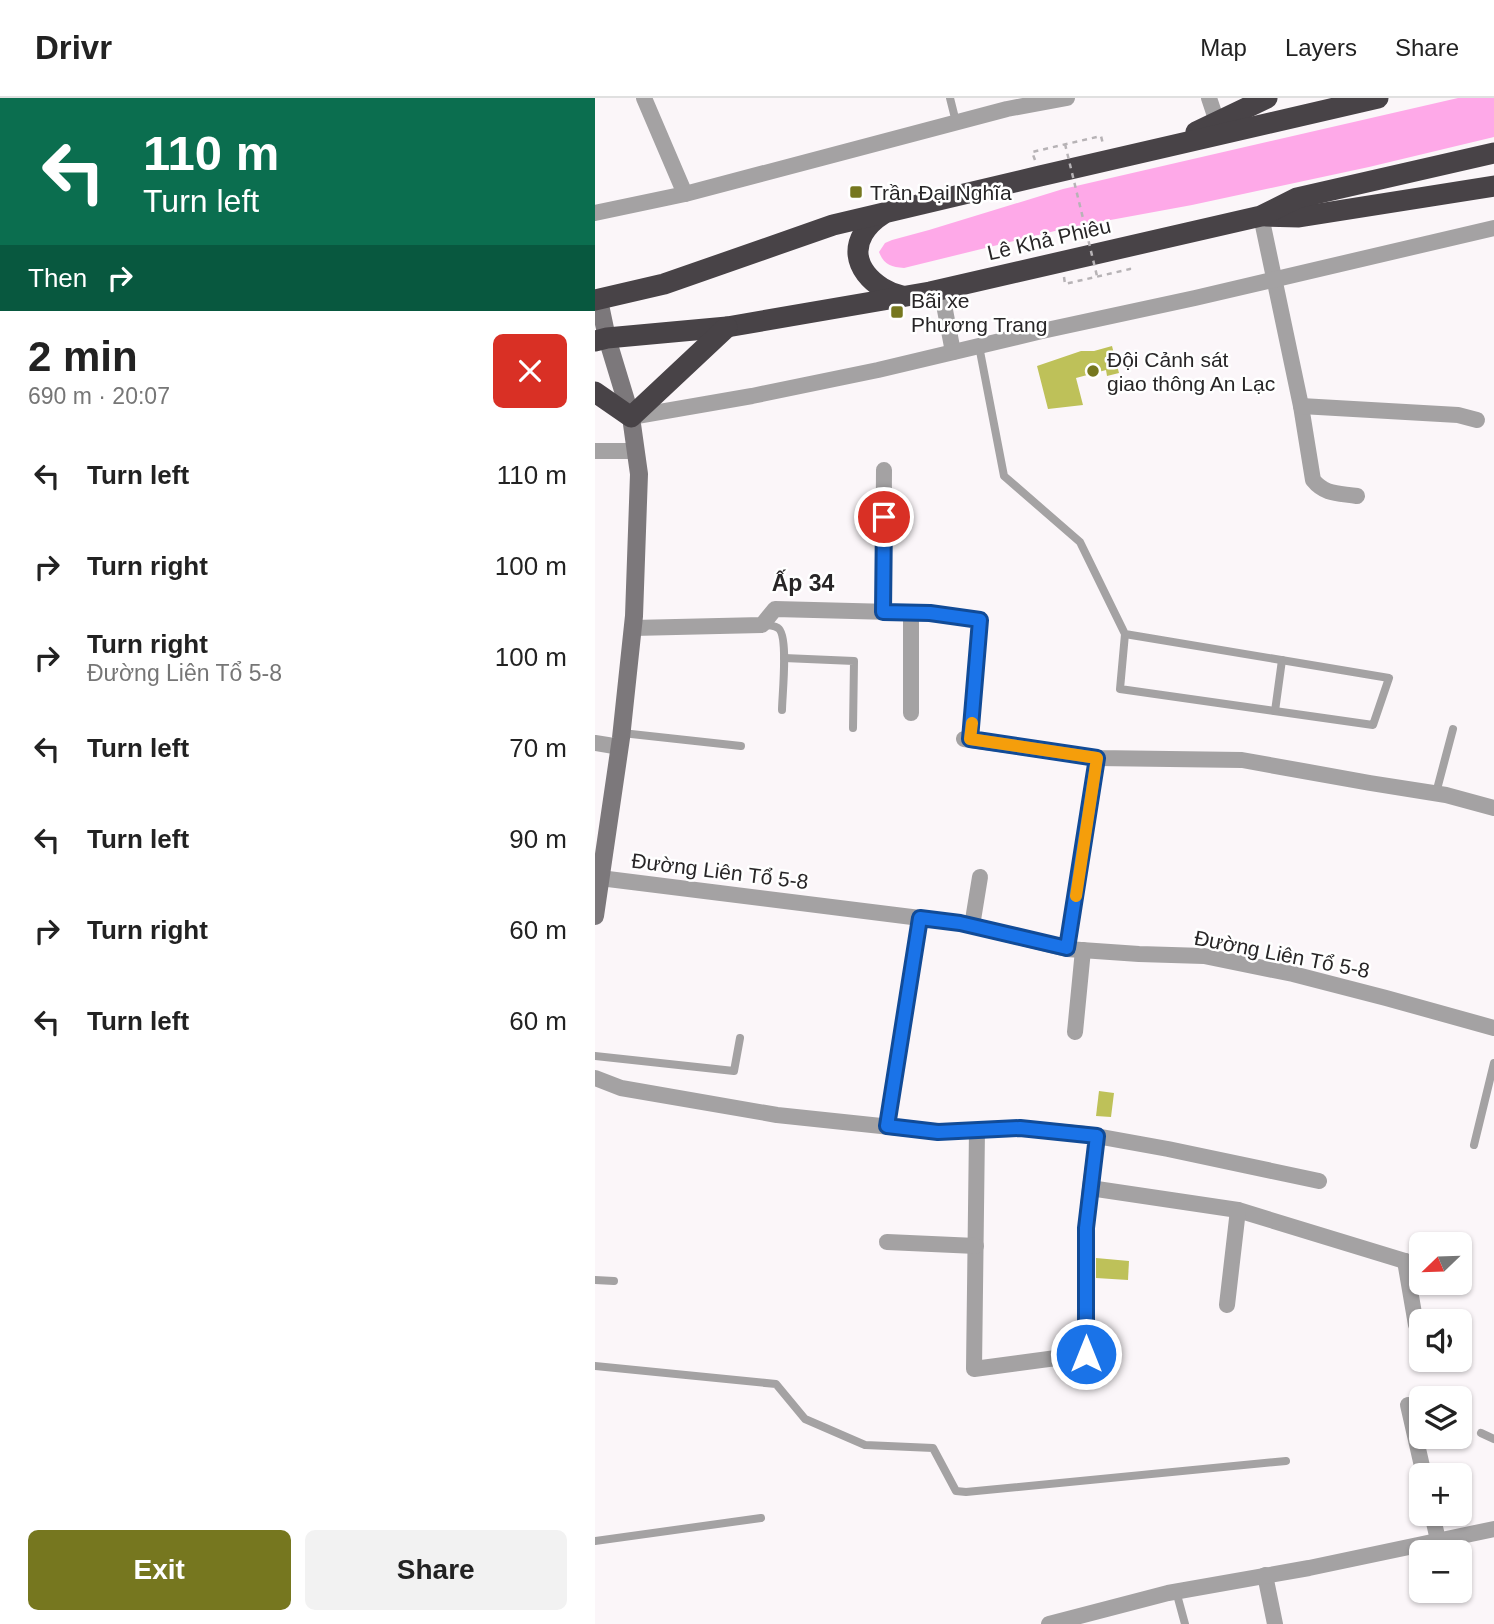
<!DOCTYPE html>
<meta charset="utf-8">
<style>
:root{--surface:#fff;--page:#f2f2f2;--text:#222;--muted:#767676;--line:#e0e0e0;--accent:#76771f}
body{margin:0;font-family:Arial,sans-serif;background:var(--page);color:var(--text);height:100vh;display:flex;flex-direction:column;font-size:26px;white-space:nowrap}
*{box-sizing:border-box;margin:0}
p{font-size:23px;color:var(--muted)}
.icon{flex:none;width:38px;height:38px;fill:none;stroke:currentColor;stroke-width:2;stroke-linecap:round;stroke-linejoin:round}
.map{position:relative;flex:1;overflow:hidden}
.side{display:flex;flex-direction:column;background:var(--surface);width:595px}
.side>*{flex:none}
.hud{background:#0b6e4f;color:#fff;overflow:hidden}
.needle{width:46px;rotate:247deg}
.controls{position:absolute;left:814px;top:1134px;display:grid;gap:14px}
.controls a{display:grid;place-items:center;width:63px;height:63px;border-radius:10px;background:var(--surface);box-shadow:0 2px 5px #0004;font-size:35px}
.pin{position:absolute;display:grid;place-items:center;width:60px;height:60px;color:#fff;margin:-30px;border:4px solid #fff;border-radius:50%;box-shadow:0 2px 7px #0007}
.me{position:absolute;width:77px;margin:-38px;rotate:0deg;stroke-linejoin:round;filter:drop-shadow(0 0 5px #0008)}
.turn{display:flex;align-items:center;gap:24px;height:147px;padding:0 28px;font-size:32px}
.turn .icon{width:91px;height:91px;stroke-width:2.5}
.turn b{display:block;font-size:49px;line-height:60px}
.then{display:flex;align-items:center;height:66px;padding:0 28px;background:#0003;gap:14px;font-size:26px}
.round{display:grid;place-items:center;flex:none;width:74px;height:74px;border-radius:10px;background:var(--page)}
.headline{display:flex;align-items:center;justify-content:space-between;height:119px;padding:0 28px}
h1{font-size:42px;font-weight:700;line-height:52px}
.button{display:flex;gap:14px;margin-top:auto;padding:14px 28px}
.button a{flex:1;height:80px;border-radius:10px;background:var(--accent);color:#fff;font-size:28px;font-weight:700;line-height:80px;text-align:center}
.button a+a{background:var(--page);color:var(--text)}
ul{padding:0;list-style:none}
li{display:flex;align-items:center;gap:21px;height:91px;padding:0 28px}
li div{flex:1}
li b{display:block;font-size:26px}
li em{font-style:normal}
header{display:flex;align-items:center;gap:42px;box-sizing:border-box;height:98px;padding:0 35px;background:var(--surface);border-bottom:2px solid var(--line)}
header strong{font-size:33px}
nav{display:flex;gap:38px;margin-inline-start:auto;font-size:24px}
main{display:flex;flex:1;min-height:0}
.map>svg:first-child{display:block}
.water{fill:#fea9e8}
.building{fill:#bec159}
.lines{fill:none;stroke-linecap:round;stroke-linejoin:round}
.path{stroke:#b7b3b6;stroke-width:2.5;stroke-dasharray:5 5;stroke-linecap:butt}
.lane{stroke:#a4a2a3;stroke-width:8}
.street{stroke:#a4a2a3;stroke-width:16}
.secondary{stroke:#7c787b;stroke-width:18}
.highway{stroke:#484347;stroke-width:21}
.path-bridge{stroke:#b7b3b6;stroke-width:2.5;stroke-dasharray:5 5;stroke-linecap:butt}
.route-casing{stroke:#114b97;stroke-width:18}
.route{stroke:#1a73e8;stroke-width:12}
.slow{stroke:#f59e0b;stroke-width:12}
.poi-dot{fill:#76771f;stroke:#fff;stroke-width:2.5}
.labels{text-anchor:middle;dominant-baseline:central;stroke-width:5;stroke-linejoin:round;paint-order:stroke}
.poi-label{font-size:21px;fill:#282627;stroke:#fff;text-anchor:start}
.street-label{font-size:21px;fill:#282627;stroke:#fff}
.neighbourhood-label{font-size:23px;font-weight:bold;fill:#282627;stroke:#fff}
</style>
<header>
<strong>Drivr</strong>
<nav><a>Map</a><a>Layers</a><a>Share</a></nav>
</header>
<main>
<section class="side">
<div class="hud">
<div class="turn"><svg class="icon" aria-label="left" viewBox="0 0 24 24"><path d="M17 20v-9H6M10 6l-5 5 5 5"/></svg><div><b>110 m</b>Turn left</div></div>
<div class="then">Then<svg class="icon" aria-label="right" viewBox="0 0 24 24"><path d="M7 20v-9h11M14 6l5 5-5 5"/></svg></div>
</div>
<div class="headline"><div><h1>2 min</h1><p>690 m · 20:07</p></div><a class="round" style="background:#d93025;color:#fff"><svg class="icon" aria-label="close" viewBox="0 0 24 24"><path d="M6 6l12 12M18 6L6 18"/></svg></a></div>
<ul>
<li><svg class="icon" aria-label="left" viewBox="0 0 24 24"><path d="M17 20v-9H6M10 6l-5 5 5 5"/></svg><div><b>Turn left</b></div><em>110 m</em></li>
<li><svg class="icon" aria-label="right" viewBox="0 0 24 24"><path d="M7 20v-9h11M14 6l5 5-5 5"/></svg><div><b>Turn right</b></div><em>100 m</em></li>
<li><svg class="icon" aria-label="right" viewBox="0 0 24 24"><path d="M7 20v-9h11M14 6l5 5-5 5"/></svg><div><b>Turn right</b><p>Đường Liên Tổ 5-8</p></div><em>100 m</em></li>
<li><svg class="icon" aria-label="left" viewBox="0 0 24 24"><path d="M17 20v-9H6M10 6l-5 5 5 5"/></svg><div><b>Turn left</b></div><em>70 m</em></li>
<li><svg class="icon" aria-label="left" viewBox="0 0 24 24"><path d="M17 20v-9H6M10 6l-5 5 5 5"/></svg><div><b>Turn left</b></div><em>90 m</em></li>
<li><svg class="icon" aria-label="right" viewBox="0 0 24 24"><path d="M7 20v-9h11M14 6l5 5-5 5"/></svg><div><b>Turn right</b></div><em>60 m</em></li>
<li><svg class="icon" aria-label="left" viewBox="0 0 24 24"><path d="M17 20v-9H6M10 6l-5 5 5 5"/></svg><div><b>Turn left</b></div><em>60 m</em></li>
</ul>
<div class="button"><a>Exit</a><a>Share</a></div>
</section>
<div class="map">
<svg width="899" height="1526" viewBox="0 0 899 1526">
<rect width="100%" height="100%" fill="#fbf6f9"/>
<path class="water" d="M863,0H899V39L774,69L597,107L472,130L309,170C296,169 289,167 284,154L290,145L297,142L334,132L468,91Z"/>
<g class="building">
<path d="M517,248L524,275L512,278L511,272L481,280L488,307L453,311L442,268L486,253H499Z"/>
<path d="M504,993L519,995L516,1019L501,1018Z"/>
<path d="M501,1160L534,1163L533,1182L501,1180Z"/>
</g>
<g class="lines">
<g class="path">
<path d="M440,62L437,54L506,38L508,46"/>
<path d="M469,179L470,186L535,171L533,166"/>
</g>
<g class="lane">
<path d="M355,0L361,24"/>
<path d="M384,248L409,378L485,444L530,536L525,591L778,627L794,580L530,536"/>
<path d="M167,527C172,527 179,527 183,530C194,537 187,598 187,612"/>
<path d="M189,560L259,563L258,630"/>
<path d="M680,613L687,562"/>
<path d="M27,635L146,648"/>
<path d="M841,695L858,631"/>
<path d="M0,958L139,973L145,940"/>
<path d="M879,1047L899,965"/>
<path d="M0,1182L19,1183"/>
<path d="M0,1268L181,1286L210,1321L270,1347L338,1350L361,1393L371,1394L691,1363"/>
<path d="M886,1335L899,1341"/>
<path d="M0,1443L166,1420"/>
<path d="M581,1493L590,1526"/>
</g>
<g class="street">
<path d="M49,0L90,96"/>
<path d="M614,0L622,24"/>
<path d="M0,115L90,96L412,11L472,0"/>
<path d="M666,118L706,308L718,382C730,397 744,395 762,398"/>
<path d="M346,191L358,254"/>
<path d="M706,308L863,317L882,322"/>
<path d="M36,319L157,298L283,272L447,233L600,200L899,130"/>
<path d="M0,353H40"/>
<path d="M288,514L289,372"/>
<path d="M38,530L167,527L180,511L335,515L385,522L375,641"/>
<path d="M316,615V514"/>
<path d="M369,641L502,660L647,662L775,685L851,697L899,710"/>
<path d="M0,645L25,649"/>
<path d="M5,780L365,825L472,851L544,856L609,858L698,876L791,900L899,930"/>
<path d="M377,828L385,779"/>
<path d="M472,851L502,660"/>
<path d="M480,934L488,852"/>
<path d="M0,980L26,990L182,1017L343,1034L425,1030L490,1036L573,1051L724,1083"/>
<path d="M292,1028L325,820"/>
<path d="M382,1032L379,1271L491,1256V1130L495,1090"/>
<path d="M502,1038L495,1090L643,1112L826,1168"/>
<path d="M292,1144L381,1148"/>
<path d="M810,1163L821,1227"/>
<path d="M632,1207L643,1112"/>
<path d="M813,1307L829,1377"/>
<path d="M837,1416L843,1442"/>
<path d="M670,1477L680,1526"/>
<path d="M454,1526L573,1495L714,1470L899,1431"/>
</g>
<path class="secondary" d="M0,818L26,640L39,518L44,376L36,319L12,240L4,202"/>
<g class="highway">
<path d="M601,34L672,0"/>
<path d="M288,116C280,121 273,127 268,136C251,165 280,192 307,198"/>
<path d="M671,118L704,119L899,88"/>
<path d="M0,202L69,186L238,127L445,78L783,0"/>
<path d="M0,243L12,240L132,229L335,194L666,118L702,100L899,55"/>
<path d="M0,294L36,319L132,229"/>
</g>
<path class="path-bridge" d="M470,46L502,178"/>
</g>
<g class="lines">
<defs>
<path id="route" d="M289,419L288,514L335,515L385,522L375,641L502,660L472,850L365,825L325,820L292,1028L343,1034L425,1030L502,1038L491,1130V1256"/>
</defs>
<use href="#route" class="route-casing"/>
<use href="#route" class="route"/>
<path class="slow" d="M377,625L375,641L502,660L481,798"/>
</g>
<g class="poi-dot">
<rect x="254" y="87" width="14" height="14" rx="3.5"/>
<rect x="295" y="207" width="14" height="14" rx="3.5"/>
<circle cx="498" cy="273" r="7"/>
</g>
<g class="labels">
<g class="poi-label">
<text x="275" y="94">Trần Đại Nghĩa</text>
<text x="316" y="202">Bãi xe<tspan x="316" dy="24">Phương Trang</tspan></text>
<text x="512" y="261">Đội Cảnh sát<tspan x="512" dy="24">giao thông An Lạc</tspan></text>
</g>
<g class="street-label">
<text transform="translate(454 141) rotate(-13)">Lê Khả Phiêu</text>
<text transform="translate(125 773) rotate(7)">Đường Liên Tổ 5-8</text>
<text transform="translate(687 856) rotate(11)">Đường Liên Tổ 5-8</text>
</g>
<g class="neighbourhood-label">
<text x="208" y="485">Ấp 34</text>
</g>
</g>
</svg>
<div class="controls">
<a><svg class="needle" viewBox="-14 -14 28 28"><path d="M0-13l5 13h-10z" fill="#e53935"/><path d="M0 13l5-13h-10z" fill="#767676"/></svg></a>
<a><svg class="icon" aria-label="sound" viewBox="0 0 24 24"><path d="M4 9h4l5-4v14l-5-4H4zM17 9q2 3 0 6"/></svg></a>
<a><svg class="icon" aria-label="layers" viewBox="0 0 24 24"><path d="M12 4l9 5-9 5-9-5zM3 14l9 5 9-5"/></svg></a>
<a>+</a>
<a>−</a>
</div>
<div class="pin" style="left:289px;top:419px;background:#d93025"><svg class="icon" aria-label="arrive" viewBox="0 0 24 24"><path d="M6 21V4h12l-3 4 3 4H6"/></svg></div>
<svg class="me" style="left:491px;top:1256px" viewBox="-20 -20 40 40"><circle r="17" fill="#1a73e8" stroke="#fff" stroke-width="3"/><path d="M0-11L8 9 0 5-8 9z" fill="#fff"/></svg>
</div>
</main>
